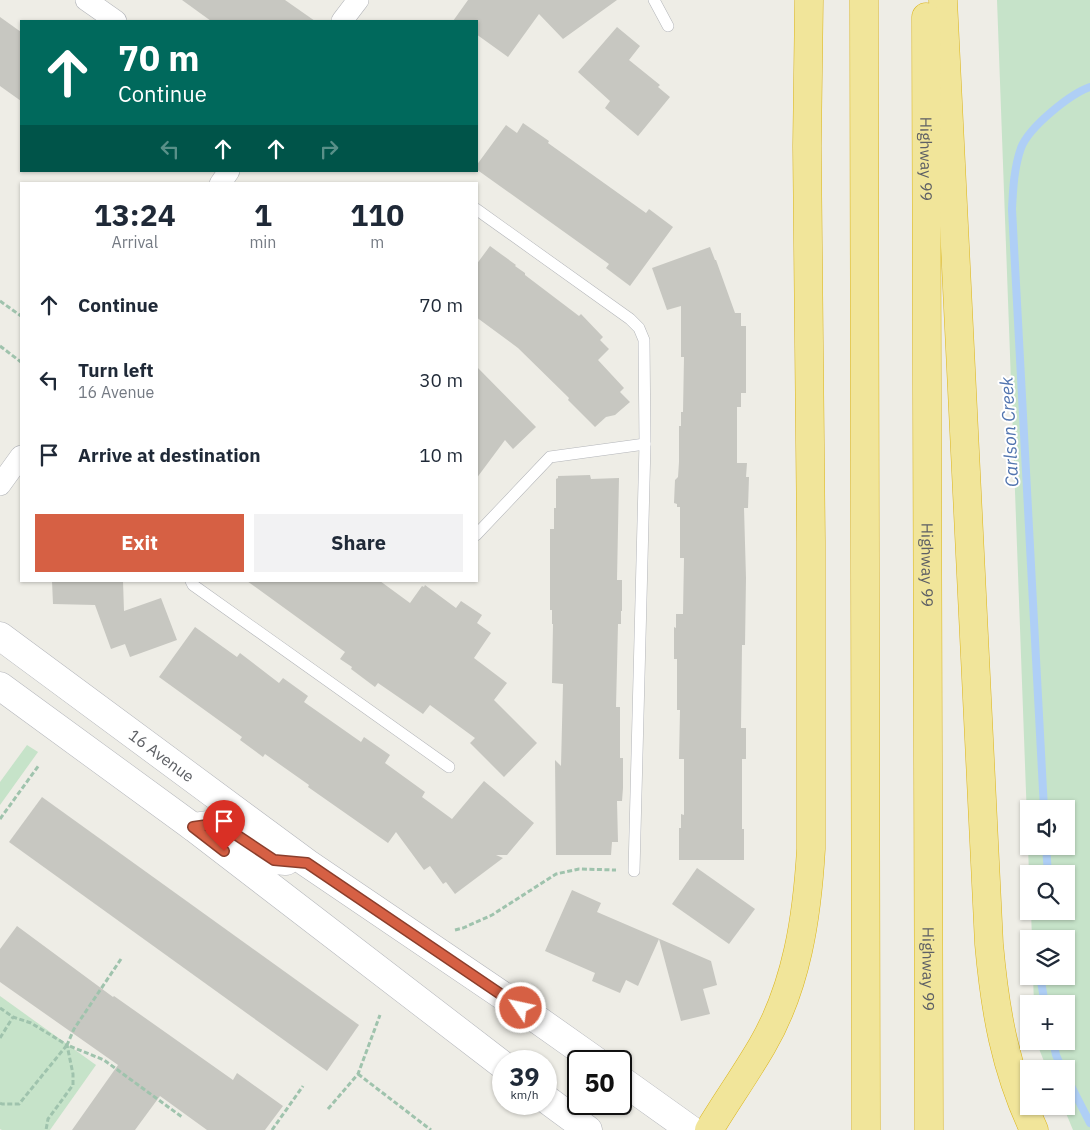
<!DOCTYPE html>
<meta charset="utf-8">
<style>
:root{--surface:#fff;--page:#f2f2f3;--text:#1f2937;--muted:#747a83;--accent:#d66044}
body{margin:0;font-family:"IBM Plex Sans",sans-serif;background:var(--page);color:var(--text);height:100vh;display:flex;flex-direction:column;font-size:19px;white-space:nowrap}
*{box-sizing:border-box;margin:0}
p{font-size:16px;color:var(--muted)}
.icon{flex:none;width:28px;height:28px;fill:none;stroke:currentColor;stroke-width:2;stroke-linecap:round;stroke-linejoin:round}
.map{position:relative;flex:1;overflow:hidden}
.panel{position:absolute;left:20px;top:182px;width:458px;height:400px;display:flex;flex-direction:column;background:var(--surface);border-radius:0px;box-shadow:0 1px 4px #0004}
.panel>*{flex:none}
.hud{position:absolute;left:20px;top:20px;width:458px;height:152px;border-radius:0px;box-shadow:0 1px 4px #0004;background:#00695c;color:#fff;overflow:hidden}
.fabs{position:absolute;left:1020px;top:800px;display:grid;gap:10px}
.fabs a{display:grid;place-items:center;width:55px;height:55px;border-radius:0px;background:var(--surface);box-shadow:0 1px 4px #0004;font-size:25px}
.speed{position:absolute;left:492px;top:1050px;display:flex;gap:10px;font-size:25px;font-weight:700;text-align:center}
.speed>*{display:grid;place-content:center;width:65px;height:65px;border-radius:50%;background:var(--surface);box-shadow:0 1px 4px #0004;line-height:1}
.speed small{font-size:12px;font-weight:400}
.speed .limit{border:2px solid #111;border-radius:8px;background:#fff;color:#111}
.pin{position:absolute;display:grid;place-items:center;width:42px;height:42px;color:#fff;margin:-51px -21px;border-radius:50% 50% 50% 0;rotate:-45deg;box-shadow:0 0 5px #0007}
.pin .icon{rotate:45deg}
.me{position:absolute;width:55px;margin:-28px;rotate:304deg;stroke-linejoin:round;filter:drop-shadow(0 0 4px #0008)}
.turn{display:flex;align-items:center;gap:18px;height:105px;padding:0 15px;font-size:22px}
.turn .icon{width:65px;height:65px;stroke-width:2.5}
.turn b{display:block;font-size:35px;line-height:42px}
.lanes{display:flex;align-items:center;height:48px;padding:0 15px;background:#0003;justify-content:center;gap:25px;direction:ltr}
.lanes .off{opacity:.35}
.eta{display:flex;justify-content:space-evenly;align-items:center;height:85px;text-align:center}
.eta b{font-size:30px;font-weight:800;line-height:35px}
.primary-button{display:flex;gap:10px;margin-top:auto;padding:10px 15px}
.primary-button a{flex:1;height:58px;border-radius:0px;background:var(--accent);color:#fff;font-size:20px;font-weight:800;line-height:58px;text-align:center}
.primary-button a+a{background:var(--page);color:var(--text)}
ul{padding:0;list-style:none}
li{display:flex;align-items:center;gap:15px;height:75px;padding:0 15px}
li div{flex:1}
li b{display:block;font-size:19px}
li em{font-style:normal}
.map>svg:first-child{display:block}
.green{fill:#c6e3c9;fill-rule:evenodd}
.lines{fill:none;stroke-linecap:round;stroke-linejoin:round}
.stream{stroke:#afcff6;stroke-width:8}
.building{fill:#c7c7c1}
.service-casing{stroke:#b3b5b9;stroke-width:12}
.minor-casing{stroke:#b3b5b9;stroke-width:22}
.secondary-casing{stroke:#b5b7bc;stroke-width:29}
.motorway-casing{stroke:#dbb419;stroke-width:29}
.path{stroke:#9fc3ad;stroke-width:3;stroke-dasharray:5 2.5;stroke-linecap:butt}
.service{stroke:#fff;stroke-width:11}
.minor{stroke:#fff;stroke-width:21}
.secondary{stroke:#fff;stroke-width:28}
.motorway{stroke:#f1e59a;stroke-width:28}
.route-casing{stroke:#8b3e2c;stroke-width:12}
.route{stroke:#d66044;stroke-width:9}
.labels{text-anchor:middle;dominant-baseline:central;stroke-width:4;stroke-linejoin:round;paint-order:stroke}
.street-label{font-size:16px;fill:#5e6065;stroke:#fff}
.water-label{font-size:18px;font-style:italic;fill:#5174af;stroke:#fff}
</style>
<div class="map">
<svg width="1090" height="1130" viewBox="0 0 1090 1130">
<rect width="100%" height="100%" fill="#eeede6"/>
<g class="green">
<path d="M997,0H1090V1130H1073L1063,1106H1066V1069H1047L1036,1041H1066V1004H1034L1033,976H1066V939H1032L1031,911H1066V874H1029ZM1029,809H1066V846H1029Z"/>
<path d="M27,745L38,752L0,805V782Z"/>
<path d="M0,996L96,1065L50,1130H2L0,1129Z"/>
</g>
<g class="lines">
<g class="stream">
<path d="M1044,809L1012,209C1013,189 1014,168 1021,148C1029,127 1070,94 1090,87"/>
<path d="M1046,846L1048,874"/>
<path d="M1040,976L1045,1004"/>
<path d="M1053,1041L1056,1055L1062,1069"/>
<path d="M1066,1076L1090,1123"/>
</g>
</g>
<g class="building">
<path d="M182,0H285L315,21H211Z"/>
<path d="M468,0H617L563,39L539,14L508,57L476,34V21H453Z"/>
<path d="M0,17L21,32V101L0,86Z"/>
<path d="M617,27L640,46L629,60L660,85L658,87L670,97L638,136L605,108L610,101L578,72Z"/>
<path d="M523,123L549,141L548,143L646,213L649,209L673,227L630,286L606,268L609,264L476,169V166L506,125L517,133Z"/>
<path d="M490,246L516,265L515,266L525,273V275L579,316L581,314L603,337L600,340L609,349L598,360L624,388L620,392L630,402L615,415L606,417L595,427L568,400L569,398L518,348L476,317V265Z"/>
<path d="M710,247L715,260H716L735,313H741V326H746V393H741V407H737V463H747L746,477H749L748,508H744L746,578L745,645H742L741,728H746V759H742V829H744V860H679V828H681V814L684,815V759H679L680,710H677V659H674V627L676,628V614H683L684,558H680V507H677V504L674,503L675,480L678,477L679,462V426H681V412H683L684,357H681V306L667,310L652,268Z"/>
<path d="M476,366L536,427L513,449L505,440L476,479Z"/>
<path d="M590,475L591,479L619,478L617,580H622V611H621V624H618L616,707H620V758H623V788L622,801H617L618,842H612L611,855H556L555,760L561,766L563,684L552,683L553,624H552V610H550V529H554V508H556V479L558,478V476Z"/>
<path d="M52,581H123L124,611L161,598L177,640L130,657L125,644L111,649L95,605L53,604Z"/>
<path d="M247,581H380L410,603L422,586L424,587L425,585L456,608L461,601L482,615L477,623L491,633L474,658L507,683L494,700L537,743L504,777L470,743L475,738L430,705L423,714L378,683L375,687L351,669L352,667L340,659L345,652Z"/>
<path d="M195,627L237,657L240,653L279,683L283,678L308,696L304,702L361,742L364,737L390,755L385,763L425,792L422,797L452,819L484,781L534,823L507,855H496L503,858L455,894L446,882L443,884L430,866L424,870L396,832L388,843L308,787L309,785L265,754L263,757L240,740L242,737L159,677Z"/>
<path d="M42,797L359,1025L327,1071L9,842Z"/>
<path d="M697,868L755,909L729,944L672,904Z"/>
<path d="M572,890L601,903L597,912L711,961L717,985L703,989L710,1014L681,1021L659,939L638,986L626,980L620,993L592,981L595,973L545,951Z"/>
<path d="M17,926L113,997L114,996L233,1080L237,1073L283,1106L265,1130H207L160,1096L135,1130H72L118,1065L0,982V949Z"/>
</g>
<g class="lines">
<defs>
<g id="service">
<path d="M654,0L668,26"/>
<path d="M476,209L630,319L639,328L644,340L645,444L634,871"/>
<path d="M476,535L550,457L645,444"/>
<path d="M191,581L193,585L449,767"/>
</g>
<g id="minor">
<path d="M86,0L116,21"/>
<path d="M342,21L358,0"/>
<path d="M220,184L229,171"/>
<path d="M0,485L21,456"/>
</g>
<g id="secondary">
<path id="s1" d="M0,636L307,863L521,1008L596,1061"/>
<path d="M0,686L193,827L504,1066"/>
<path d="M193,827L214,824L229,830L274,860L286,861"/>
<path d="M621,1080L691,1130"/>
<path d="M546,1099L588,1130"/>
</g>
<g id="motorway">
<path d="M864,0L866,1130"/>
<path d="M943,0L989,944C995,1011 1005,1069 1034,1130"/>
<path id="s2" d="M926,17L929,1130"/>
<path d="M709,1130C726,1102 745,1075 762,1046C797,986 807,917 811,849V541L807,146L809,0"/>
</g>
</defs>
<use href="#service" class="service-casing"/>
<use href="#minor" class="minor-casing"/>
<use href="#secondary" class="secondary-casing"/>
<use href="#motorway" class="motorway-casing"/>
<g class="path">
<path d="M0,301L21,316"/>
<path d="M0,346L21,362"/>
<path d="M0,819L39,765"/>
<path d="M455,930L463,928L492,915L556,874L579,869L616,870"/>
<path d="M121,959L74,1029L67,1045L104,1060L182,1117"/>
<path d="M0,1008L13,1017L31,1023L67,1045L73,1074V1085L48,1119L46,1130"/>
<path d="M0,1038L13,1017"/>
<path d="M358,1074L431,1130"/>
<path d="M0,1103L2,1104H19L67,1045"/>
<path d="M328,1109L358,1074L380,1015"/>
<path d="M272,1130L303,1086"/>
</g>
<use href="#service" class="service"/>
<use href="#minor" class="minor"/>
<use href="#secondary" class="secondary"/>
<use href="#motorway" class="motorway"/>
</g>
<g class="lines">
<defs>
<path id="route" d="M224,851L193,827L214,824L229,830L274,860L307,863L521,1008"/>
</defs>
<use href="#route" class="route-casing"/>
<use href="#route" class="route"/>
</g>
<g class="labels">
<g class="street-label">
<text stroke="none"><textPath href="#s2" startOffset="142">Highway 99</textPath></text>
<text stroke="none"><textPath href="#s2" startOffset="548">Highway 99</textPath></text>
<text stroke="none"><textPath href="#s1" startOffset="201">16 Avenue</textPath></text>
<text stroke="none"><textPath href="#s2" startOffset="952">Highway 99</textPath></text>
</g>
<g class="water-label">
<text transform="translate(1009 432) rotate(-93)">Carlson Creek</text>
</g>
</g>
</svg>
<div class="fabs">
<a><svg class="icon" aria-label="sound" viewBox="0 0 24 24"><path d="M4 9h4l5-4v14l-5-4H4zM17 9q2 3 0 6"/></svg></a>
<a><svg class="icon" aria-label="search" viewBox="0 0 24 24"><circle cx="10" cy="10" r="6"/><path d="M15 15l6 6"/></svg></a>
<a><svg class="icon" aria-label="layers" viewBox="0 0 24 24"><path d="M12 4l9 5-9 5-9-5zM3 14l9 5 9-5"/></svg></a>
<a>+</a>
<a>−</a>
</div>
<div class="speed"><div>39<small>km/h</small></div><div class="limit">50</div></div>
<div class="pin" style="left:224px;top:851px;background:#d93025"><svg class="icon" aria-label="arrive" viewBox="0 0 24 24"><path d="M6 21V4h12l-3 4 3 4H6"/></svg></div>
<svg class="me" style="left:521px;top:1008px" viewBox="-20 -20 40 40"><circle r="17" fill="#d66044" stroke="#fff" stroke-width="3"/><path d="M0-11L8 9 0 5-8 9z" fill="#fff"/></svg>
<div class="hud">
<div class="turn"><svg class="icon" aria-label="ahead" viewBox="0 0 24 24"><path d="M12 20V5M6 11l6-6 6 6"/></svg><div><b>70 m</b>Continue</div></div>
<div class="lanes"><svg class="icon off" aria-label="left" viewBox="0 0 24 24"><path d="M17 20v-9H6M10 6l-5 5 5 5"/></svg><svg class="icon" aria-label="ahead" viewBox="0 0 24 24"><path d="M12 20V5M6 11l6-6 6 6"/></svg><svg class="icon" aria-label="ahead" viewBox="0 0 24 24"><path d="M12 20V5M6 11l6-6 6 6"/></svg><svg class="icon off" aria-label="right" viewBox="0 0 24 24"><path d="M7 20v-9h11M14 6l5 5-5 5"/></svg></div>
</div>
<section class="panel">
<div class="eta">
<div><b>13:24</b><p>Arrival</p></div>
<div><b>1</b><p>min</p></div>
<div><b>110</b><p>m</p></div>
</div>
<ul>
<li><svg class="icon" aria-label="ahead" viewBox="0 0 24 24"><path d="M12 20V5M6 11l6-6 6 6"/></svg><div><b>Continue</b></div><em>70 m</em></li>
<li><svg class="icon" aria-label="left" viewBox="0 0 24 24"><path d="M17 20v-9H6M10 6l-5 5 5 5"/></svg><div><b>Turn left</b><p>16 Avenue</p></div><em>30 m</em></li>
<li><svg class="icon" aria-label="arrive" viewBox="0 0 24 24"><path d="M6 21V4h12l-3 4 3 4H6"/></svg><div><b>Arrive at destination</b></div><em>10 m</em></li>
</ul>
<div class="primary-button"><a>Exit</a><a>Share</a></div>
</section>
</div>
